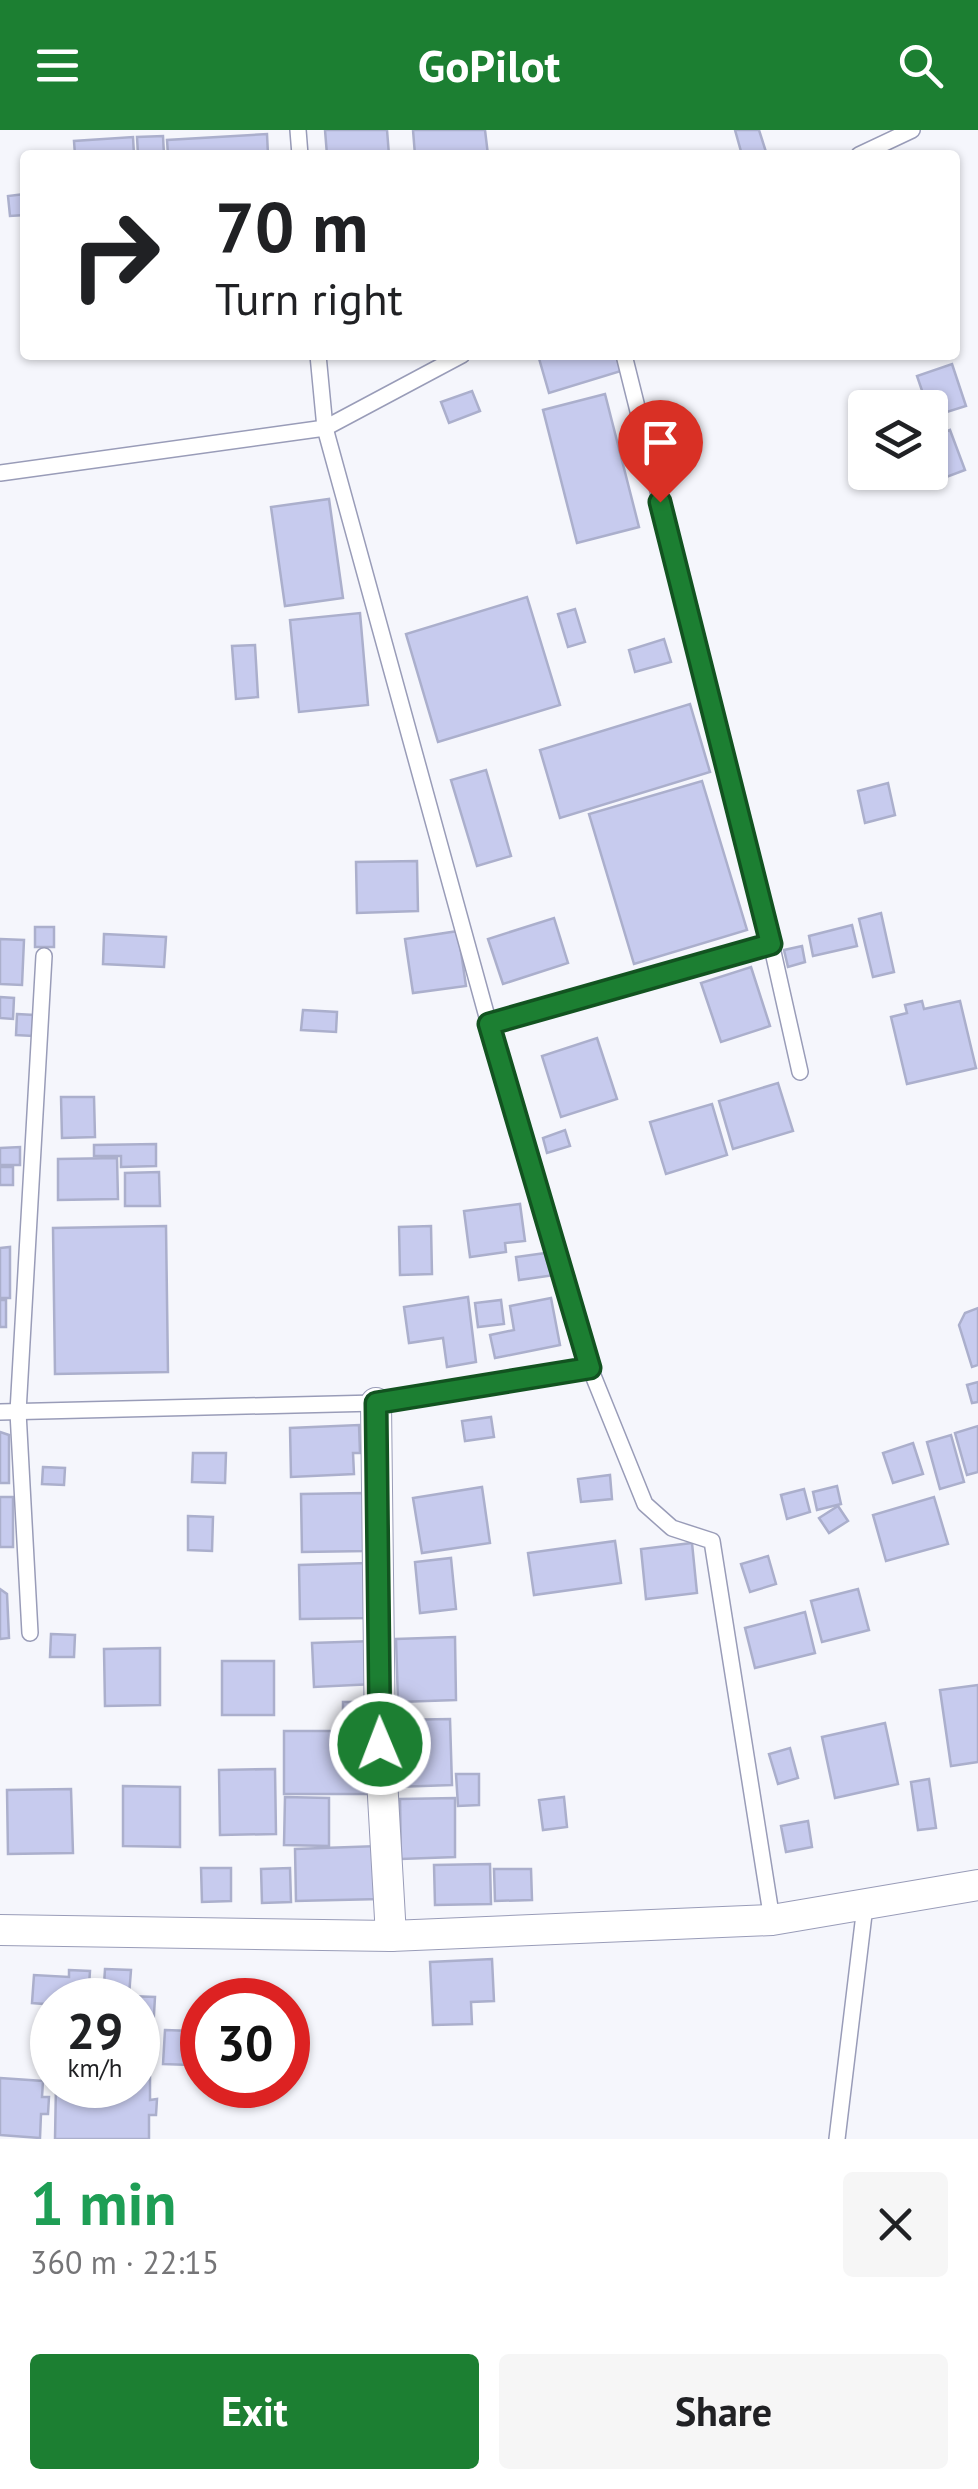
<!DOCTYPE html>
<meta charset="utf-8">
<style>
:root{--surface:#fff;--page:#f6f6f6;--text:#202124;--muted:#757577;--accent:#1c7f32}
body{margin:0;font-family:"PT Sans",sans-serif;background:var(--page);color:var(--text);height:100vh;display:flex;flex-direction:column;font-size:38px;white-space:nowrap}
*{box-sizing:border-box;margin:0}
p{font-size:32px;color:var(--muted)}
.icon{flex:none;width:55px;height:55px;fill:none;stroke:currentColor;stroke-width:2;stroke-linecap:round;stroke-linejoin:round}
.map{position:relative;height:2009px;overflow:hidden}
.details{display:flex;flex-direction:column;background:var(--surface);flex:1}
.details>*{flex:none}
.top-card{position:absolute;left:20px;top:20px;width:940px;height:210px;border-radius:10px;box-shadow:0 2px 8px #0004;background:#fff;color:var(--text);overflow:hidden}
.buttons{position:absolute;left:848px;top:260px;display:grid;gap:20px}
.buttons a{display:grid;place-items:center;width:100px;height:100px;border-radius:10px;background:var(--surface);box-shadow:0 2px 8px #0004;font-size:50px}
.speed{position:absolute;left:30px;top:1848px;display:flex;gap:20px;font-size:50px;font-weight:700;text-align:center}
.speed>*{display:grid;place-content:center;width:130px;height:130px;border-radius:50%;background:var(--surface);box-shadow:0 2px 8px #0004;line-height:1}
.speed small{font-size:25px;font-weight:400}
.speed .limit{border:15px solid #d22;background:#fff;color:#111}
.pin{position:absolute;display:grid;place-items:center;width:85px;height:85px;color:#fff;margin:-102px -42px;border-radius:50% 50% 50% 0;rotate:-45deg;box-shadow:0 0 10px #0007}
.pin .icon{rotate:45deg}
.me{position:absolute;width:110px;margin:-55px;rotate:359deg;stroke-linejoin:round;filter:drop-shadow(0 0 8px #0008)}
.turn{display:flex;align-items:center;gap:35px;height:210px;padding:0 30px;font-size:45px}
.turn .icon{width:130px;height:130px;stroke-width:2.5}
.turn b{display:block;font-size:70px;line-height:85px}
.round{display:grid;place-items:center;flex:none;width:105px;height:105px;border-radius:10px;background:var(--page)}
.summary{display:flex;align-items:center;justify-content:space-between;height:170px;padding:0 30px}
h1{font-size:60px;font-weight:700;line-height:75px;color:#1e9e55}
.primary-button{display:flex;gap:20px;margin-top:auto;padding:20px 30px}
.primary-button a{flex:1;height:115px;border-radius:10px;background:var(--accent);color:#fff;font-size:40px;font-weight:700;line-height:115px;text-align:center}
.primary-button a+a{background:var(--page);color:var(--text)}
header{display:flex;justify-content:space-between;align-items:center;height:130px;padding:0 30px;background:var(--accent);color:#fff;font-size:45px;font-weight:700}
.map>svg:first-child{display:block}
.building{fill:#c7cbee;stroke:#abafcc;stroke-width:2.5}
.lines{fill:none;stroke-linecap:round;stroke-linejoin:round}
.service-casing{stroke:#999cb8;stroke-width:18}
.minor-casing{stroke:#999cb8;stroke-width:32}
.service{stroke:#fff;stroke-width:15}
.minor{stroke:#fff;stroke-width:30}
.route-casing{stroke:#125320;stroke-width:25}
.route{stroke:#1c7f32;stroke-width:18}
</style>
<header><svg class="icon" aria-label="menu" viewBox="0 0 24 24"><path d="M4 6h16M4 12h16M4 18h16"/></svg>GoPilot<svg class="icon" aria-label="search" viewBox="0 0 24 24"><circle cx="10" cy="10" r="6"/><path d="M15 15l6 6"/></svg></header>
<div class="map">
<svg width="978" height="2009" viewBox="0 0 978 2009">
<rect width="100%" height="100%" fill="#f5f6fc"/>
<g class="building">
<path d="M325,0H387L389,25H327Z"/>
<path d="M413,0H485L488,25H415Z"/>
<path d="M735,0H759L766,22L742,25Z"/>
<path d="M267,4L268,25H168L167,10Z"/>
<path d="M163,6L164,25H138L137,7Z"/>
<path d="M133,7L134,25H75L74,11Z"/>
<path d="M25,64V85L10,86L8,66Z"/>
<path d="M538,225H616L621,241L549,263Z"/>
<path d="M952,234L966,276L931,287L917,246Z"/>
<path d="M472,261L480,281L449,293L441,272Z"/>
<path d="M605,264L639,397L577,413L543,280Z"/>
<path d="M950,300L965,340L936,351L930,334V308Z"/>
<path d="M329,369L343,468L285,476L271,377Z"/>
<path d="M527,467L560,575L438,612L406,504Z"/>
<path d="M575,479L585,512L568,517L558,484Z"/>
<path d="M360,483L368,575L299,582L290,490Z"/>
<path d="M664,509L671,532L635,542L629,520Z"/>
<path d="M255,515L258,567L236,569L232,516Z"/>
<path d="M690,574L710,642L560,688L540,620Z"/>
<path d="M486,640L511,726L477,736L451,650Z"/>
<path d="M702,651L747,800L634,834L589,684Z"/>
<path d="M888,653L895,685L865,693L858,661Z"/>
<path d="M417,731L418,781L357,783L356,732Z"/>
<path d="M881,783L894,842L873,847L859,789Z"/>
<path d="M554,788L568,833L503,854L488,809Z"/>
<path d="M852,795L857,816L813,826L809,806Z"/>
<rect x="35" y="797" width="19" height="20"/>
<path d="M458,801L466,856L413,863L405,809Z"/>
<path d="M104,804L166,807L164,837L103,834Z"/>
<path d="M0,809L24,810L22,855L0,854Z"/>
<path d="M802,816L805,832L788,837L784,820Z"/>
<path d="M751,837L770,896L721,912L701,853Z"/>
<path d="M0,867L14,868L13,889L0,888Z"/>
<path d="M922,871L924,879L960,871L976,938L907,954L891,887L907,883L905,875Z"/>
<path d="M303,880L337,882L336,902L301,900Z"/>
<path d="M17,884L34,885L33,906L16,905Z"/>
<path d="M597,908L617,969L561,987L542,926Z"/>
<path d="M778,953L793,1001L733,1019L719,971Z"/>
<path d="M61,967H94L95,1007L62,1008Z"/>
<path d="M712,974L727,1025L666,1044L650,992Z"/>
<path d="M565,1000L570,1016L547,1023L543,1008Z"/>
<path d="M156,1014V1036L121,1037V1026H94V1015Z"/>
<path d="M20,1017V1035H0V1018Z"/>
<path d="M117,1028L118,1069L58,1070V1029Z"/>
<rect x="0" y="1037" width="13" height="18"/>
<path d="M159,1042L160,1076H125V1043Z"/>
<path d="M520,1074L525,1111L505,1113L506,1122L470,1127L464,1081Z"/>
<path d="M166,1096L168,1242L55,1244L53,1098Z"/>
<path d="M431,1096L432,1144L400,1145L399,1097Z"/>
<path d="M10,1117V1168H0V1118Z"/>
<path d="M553,1122L555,1145L519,1150L516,1127Z"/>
<path d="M468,1167L476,1232L447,1237L443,1208L409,1213L404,1177Z"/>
<path d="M551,1168L560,1215L495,1228L490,1205L514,1200L510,1176Z"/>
<rect x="0" y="1170" width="6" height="27"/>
<path d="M501,1170L504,1194L478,1197L475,1173Z"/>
<path d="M978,1178V1235L972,1237L959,1195L965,1183Z"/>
<path d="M978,1252V1272L972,1273L967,1255Z"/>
<path d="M491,1287L494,1307L465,1311L462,1291Z"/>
<path d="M359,1295L360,1323H353L354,1344L291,1347L290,1298Z"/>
<path d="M978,1296V1342L967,1345L955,1303Z"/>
<path d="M0,1302L9,1305V1353H0Z"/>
<path d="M951,1305L964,1352L940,1359L927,1312Z"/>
<path d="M913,1313L923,1344L893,1353L883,1323Z"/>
<path d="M193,1323H226L225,1353L192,1352Z"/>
<path d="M43,1337L65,1338L64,1355L42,1354Z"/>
<path d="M610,1345L612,1369L581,1372L578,1349Z"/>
<path d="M837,1356L841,1374L817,1380L813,1362Z"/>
<path d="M482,1357L490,1413L422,1423L413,1368Z"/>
<path d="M804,1359L810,1382L787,1389L781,1365Z"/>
<path d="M366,1363L367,1421L302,1422L301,1364Z"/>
<rect x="0" y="1367" width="13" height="50"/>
<path d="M934,1367L948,1414L886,1431L873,1385Z"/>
<path d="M838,1376L848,1391L829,1403L819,1388Z"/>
<path d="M188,1386L213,1387L212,1421L188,1420Z"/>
<path d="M615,1411L621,1453L534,1465L528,1423Z"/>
<path d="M692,1413L697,1463L646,1469L641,1419Z"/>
<path d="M768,1426L776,1454L750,1462L741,1434Z"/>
<path d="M451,1428L456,1479L420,1483L415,1432Z"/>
<path d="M367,1433L369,1488L300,1489L299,1435Z"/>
<path d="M0,1459L7,1464L9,1508L0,1509Z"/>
<path d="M858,1459L869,1500L822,1512L811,1471Z"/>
<path d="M805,1482L815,1523L755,1538L745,1498Z"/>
<path d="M51,1504L75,1505L74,1527H50Z"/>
<path d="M455,1507L456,1570L398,1572L396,1509Z"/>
<path d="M373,1511L374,1554L314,1557L312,1513Z"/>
<path d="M160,1518V1575L105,1576L104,1519Z"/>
<rect x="222" y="1531" width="52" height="54"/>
<path d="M978,1555V1632L951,1636L940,1560Z"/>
<rect x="343" y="1572" width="28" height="21"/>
<path d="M450,1589L452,1655L394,1657L393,1590Z"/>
<path d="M885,1593L898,1654L835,1668L822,1607Z"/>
<rect x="284" y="1601" width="88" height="63"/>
<path d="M790,1618L798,1648L778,1654L769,1624Z"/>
<path d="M275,1639L276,1704L220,1705L219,1640Z"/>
<path d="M456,1644H479V1675L458,1676Z"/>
<path d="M929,1649L936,1698L918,1700L911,1652Z"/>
<path d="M123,1656L180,1657V1717L123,1716Z"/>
<path d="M71,1659L73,1723L8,1724L7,1660Z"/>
<path d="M285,1667L329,1668V1716L284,1715Z"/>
<path d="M564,1667L567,1697L543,1700L539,1670Z"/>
<path d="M455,1668V1727L401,1729L400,1669Z"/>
<path d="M808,1691L812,1717L786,1722L781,1696Z"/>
<path d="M379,1716L380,1769L296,1771L295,1719Z"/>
<path d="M490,1734L491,1774L435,1775L434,1735Z"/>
<path d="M201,1738H231V1771L202,1772Z"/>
<path d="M290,1738L291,1772L262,1773L261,1739Z"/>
<path d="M494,1739H531L532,1770L495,1771Z"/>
<path d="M492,1829L494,1871L471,1872L472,1894L433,1895L430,1832Z"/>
<path d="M105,1839L131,1840L129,1866L155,1867L151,1936H138V1870H103Z"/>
<path d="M69,1840L90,1841L88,1870H52V1921L41,1920L44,1874L32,1873L34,1845L69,1847Z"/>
<path d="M165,1900L192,1901L191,1911L202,1912V1922L191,1935L163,1934Z"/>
<path d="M138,1947H150V1970L157,1969L156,1985H149V2009H55L56,1955H138Z"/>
<path d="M0,1948L43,1951L42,1967H49L48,1984H41L40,2008L0,2005Z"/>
</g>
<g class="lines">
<defs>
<g id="service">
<path d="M298,0L300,25"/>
<path d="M859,25L912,0"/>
<path d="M318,225L325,298L489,894L590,1238L645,1374L672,1398L712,1411L772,1790"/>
<path d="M624,225L771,813L800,942"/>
<path d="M0,343L325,298L462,225"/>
<path d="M489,894L771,813"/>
<path d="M0,1282L376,1273L590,1238"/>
<path d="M30,1503L18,1282L44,826"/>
<path d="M837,2009L865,1776"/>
</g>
<g id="minor">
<path d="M376,1273L380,1614L391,1806"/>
<path d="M0,1800L391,1806L772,1790L978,1755"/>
</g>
</defs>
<use href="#service" class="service-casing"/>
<use href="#minor" class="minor-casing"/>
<use href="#service" class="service"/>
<use href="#minor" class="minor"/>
</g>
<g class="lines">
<defs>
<path id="route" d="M380,1614L376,1273L590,1238L489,894L771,814L660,372"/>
</defs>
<use href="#route" class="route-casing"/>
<use href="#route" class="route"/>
</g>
</svg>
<div class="buttons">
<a><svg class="icon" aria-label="layers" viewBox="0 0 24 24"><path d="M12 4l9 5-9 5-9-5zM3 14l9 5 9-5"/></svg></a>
</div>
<div class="speed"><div>29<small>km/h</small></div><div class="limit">30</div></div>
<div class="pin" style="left:660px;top:372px;background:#d93025"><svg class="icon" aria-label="arrive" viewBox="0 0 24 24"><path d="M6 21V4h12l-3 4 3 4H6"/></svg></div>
<svg class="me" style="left:380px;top:1614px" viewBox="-20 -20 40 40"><circle r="17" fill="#1c7f32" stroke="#fff" stroke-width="3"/><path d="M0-11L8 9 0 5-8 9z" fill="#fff"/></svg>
<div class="top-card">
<div class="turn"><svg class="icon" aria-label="right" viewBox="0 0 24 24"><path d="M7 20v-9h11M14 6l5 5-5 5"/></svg><div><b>70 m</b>Turn right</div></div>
</div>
</div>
<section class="details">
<div class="summary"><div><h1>1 min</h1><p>360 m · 22:15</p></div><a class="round"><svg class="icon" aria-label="close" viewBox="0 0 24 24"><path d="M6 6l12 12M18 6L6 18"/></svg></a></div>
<div class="primary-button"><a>Exit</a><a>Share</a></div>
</section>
